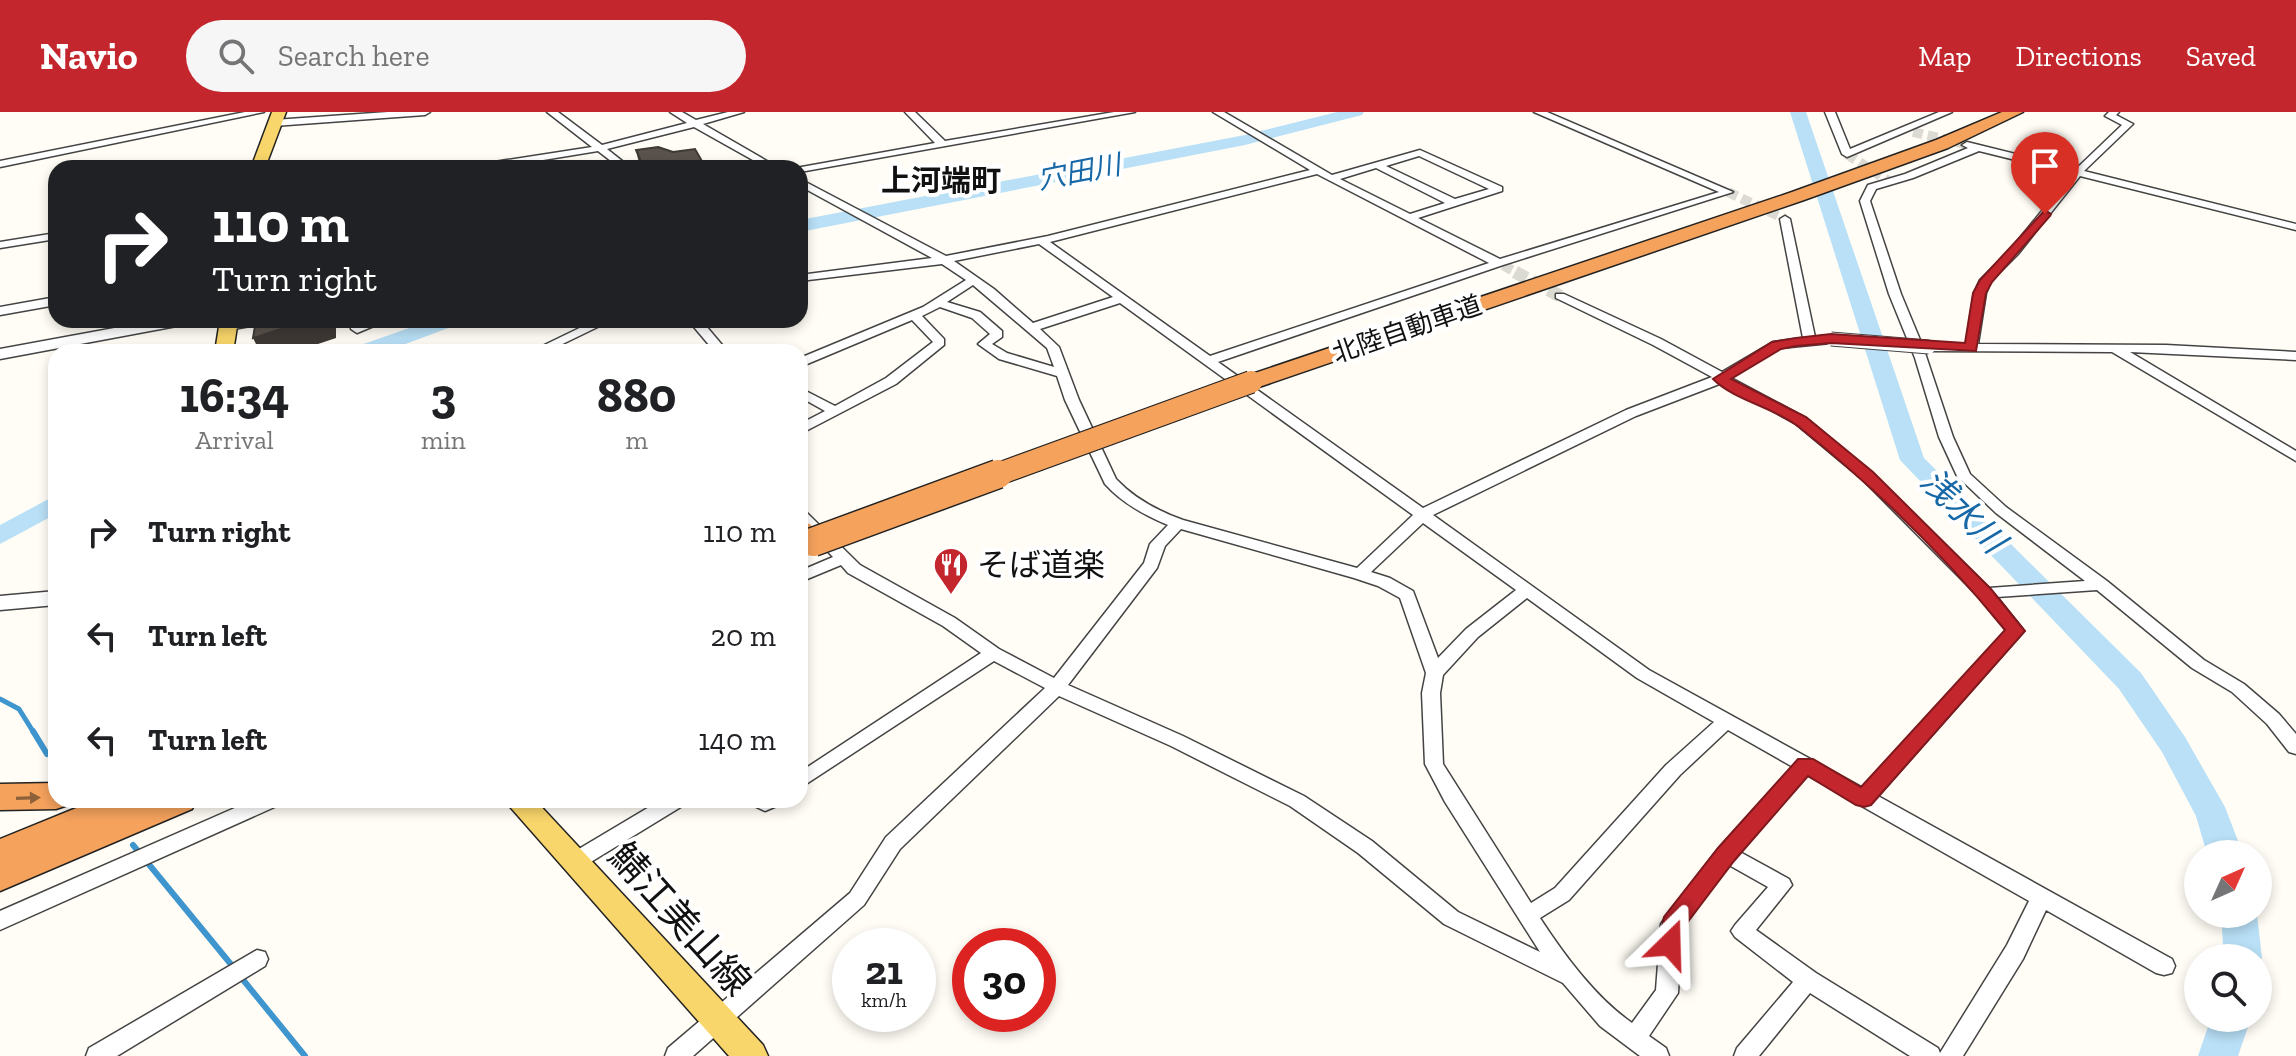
<!DOCTYPE html>
<meta charset="utf-8">
<style>
:root{--surface:#fff;--page:#f6f6f6;--text:#202124;--muted:#757577;--accent:#c4262e}
body{margin:0;font-family:"Zilla Slab","Noto Sans JP",serif;background:var(--page);color:var(--text);height:100vh;display:flex;flex-direction:column;font-size:30px;white-space:nowrap}
*{box-sizing:border-box;margin:0}
p{font-size:26px;color:var(--muted)}
.icon{flex:none;width:44px;height:44px;fill:none;stroke:currentColor;stroke-width:2;stroke-linecap:round;stroke-linejoin:round}
.map{position:relative;flex:1;overflow:hidden}
.details{position:absolute;left:48px;top:232px;width:760px;height:464px;display:flex;flex-direction:column;background:var(--surface);border-radius:24px;box-shadow:0 4px 12px #0003}
.details>*{flex:none}
.top-card{position:absolute;left:48px;top:48px;width:760px;height:168px;border-radius:24px;box-shadow:0 4px 12px #0003;background:#202124;color:#fff;overflow:hidden}
.needle{width:52px;rotate:45deg}
.fabs{position:absolute;left:2184px;top:728px;display:grid;gap:16px}
.fabs a{display:grid;place-items:center;width:88px;height:88px;border-radius:50%;background:var(--surface);box-shadow:0 4px 12px #0003;font-size:40px}
.speed{position:absolute;left:832px;top:816px;display:flex;gap:16px;font-size:40px;font-weight:700;text-align:center}
.speed>*{display:grid;place-content:center;width:104px;height:104px;border-radius:50%;background:var(--surface);box-shadow:0 4px 12px #0003;line-height:1}
.speed small{font-size:20px;font-weight:400}
.speed .limit{border:12px solid #d22;background:#fff;color:#111}
.pin{position:absolute;display:grid;place-items:center;width:68px;height:68px;color:#fff;margin:-82px -34px;border-radius:50% 50% 50% 0;rotate:-45deg;box-shadow:0 0 8px #0007}
.pin .icon{rotate:45deg}
.me{position:absolute;width:88px;margin:-44px;rotate:22deg;stroke-linejoin:round;filter:drop-shadow(0 0 6px #0008)}
.turn{display:flex;align-items:center;gap:28px;height:168px;padding:0 32px;font-size:36px}
.turn .icon{width:104px;height:104px;stroke-width:2.5}
.turn b{display:block;font-size:56px;line-height:68px}
.eta{display:flex;justify-content:space-evenly;align-items:center;height:136px;text-align:center}
.eta b{font-size:48px;font-weight:800;line-height:56px}
ul{padding:0;list-style:none}
li{display:flex;align-items:center;gap:24px;height:104px;padding:0 32px}
li div{flex:1}
li b{display:block;font-size:30px}
li em{font-style:normal}
header{display:flex;align-items:center;gap:48px;box-sizing:border-box;height:112px;padding:0 40px;background:var(--accent);color:#fff}
header strong{font-size:38px}
nav{display:flex;gap:44px;margin-inline-start:auto;font-size:28px}
.search{width:560px;height:72px;background:var(--page);display:flex;align-items:center;gap:20px;box-sizing:border-box;padding:0 28px;border-radius:44px;color:var(--muted);font-size:30px}
.map>svg:first-child{display:block}
.lines{fill:none;stroke-linecap:round;stroke-linejoin:round}
.stream-far1{stroke:#3f96cf;stroke-width:5}
.stream{stroke:#3f96cf;stroke-width:6}
.river{fill:#b9e0f7;fill-rule:evenodd}
.minor-tunnel-far1{stroke:#dbdad3;stroke-width:10;stroke-dasharray:10 5;stroke-linecap:butt}
.minor-tunnel{stroke:#dbdad3;stroke-width:13;stroke-dasharray:13 6;stroke-linecap:butt}
.minor-casing{stroke:#444;stroke-width:3}
.tertiary-casing{stroke:#444;stroke-width:3}
.primary-casing{stroke:#222;stroke-width:3}
.motorway-casing{stroke:#222;stroke-width:3}
.minor{fill:#fff;fill-rule:evenodd}
.tertiary{fill:#fff;fill-rule:evenodd}
.primary{fill:#f9d66b;fill-rule:evenodd}
.motorway{fill:#f5a25d;fill-rule:evenodd}
.minor-bridge-casing{stroke:#444;stroke-width:15;stroke-linecap:butt}
.motorway-bridge-far1-casing{stroke:#222;stroke-width:24;stroke-linecap:butt}
.motorway-bridge-casing{stroke:#222;stroke-width:31;stroke-linecap:butt}
.minor-bridge{stroke:#fff;stroke-width:13}
.motorway-bridge-far1{stroke:#f5a25d;stroke-width:22}
.motorway-bridge{stroke:#f5a25d;stroke-width:28}
.wall{fill:#4d4742}
.shaded-wall{fill:#3f3936}
.building{fill:#5a524d;stroke:#3f3936;stroke-width:2}
.oneway{fill:#8e613b}
.route{fill:#c4262e;stroke:#7f191e;stroke-width:2}
.labels{text-anchor:middle;dominant-baseline:central;stroke-width:8;stroke-linejoin:round;paint-order:stroke}
.far-street-label{font-size:26px;fill:#111;stroke:#fff}
.far-water-label{font-size:28px;font-style:italic;fill:#1768a6;stroke:#fff}
.far-quarter-label{font-size:30px;font-weight:bold;fill:#111;stroke:#fff}
.poi-label{font-size:32px;fill:#111;stroke:#fff;text-anchor:start}
.water-label{font-size:34px;font-style:italic;fill:#1768a6;stroke:#fff}
.near-street-label{font-size:38px;fill:#111;stroke:#fff}
</style>
<header>
<strong>Navio</strong>
<div class="search"><svg class="icon" aria-label="search" viewBox="0 0 24 24"><circle cx="10" cy="10" r="6"/><path d="M15 15l6 6"/></svg>Search here</div>
<nav><a>Map</a><a>Directions</a><a>Saved</a></nav>
</header>
<div class="map">
<svg width="2296" height="944" viewBox="0 0 2296 944">
<rect width="100%" height="100%" fill="#fffdf5"/>
<g class="lines">
<path class="stream-far1" d="M0,587L19,597L34,621"/>
<g class="stream">
<path d="M33,619L47,642"/>
<path d="M133,733L234,856"/>
<path d="M240,864L305,944"/>
</g>
<g class="river">
<path d="M1337,0H1364L1362,3L1245,33L800,120V108L1245,23Z"/>
<path d="M1790,0H1806L1924,346L2141,561L2185,625L2225,695L2243,742H2207L2196,704L2162,640L2119,577L1900,348Z"/>
<path d="M432,208H463L459,212L384,240H352L355,235Z"/>
<path d="M56,383V402L0,432V413Z"/>
<path d="M2221,802H2257L2262,846L2258,854V846H2224Z"/>
<path d="M2211,906H2251L2238,944H2198Z"/>
</g>
<g class="minor-tunnel-far1">
<path d="M1913,20L1965,32"/>
<path d="M1847,42L1890,70"/>
<path d="M1728,80L1785,107"/>
<path d="M1490,146L1519,162"/>
</g>
<path class="minor-tunnel" d="M1515,160L1560,184"/>
<defs>
<g id="minor">
<path d="M245,0H264L0,55V49Z"/>
<path d="M388,0H430L425,3L274,14L269,11L274,8Z"/>
<path d="M547,0H558L602,33L687,11L670,0H682L696,8L728,0H744L703,12L779,56H767L694,15L607,37L631,56H620L598,39L494,56H470L475,53L592,35Z"/>
<path d="M905,0H915L945,29L1114,0H1135L800,60V56H796L935,31Z"/>
<path d="M1213,0H1224L1332,63L1420,38L1502,75V79L1418,106L1500,147L1719,80L1534,0H1547L1733,80L1503,153L1218,250L1423,396L1626,298L1712,265L1653,233L1556,186V182H1564L1661,227L1722,260L1773,230L1803,226L1780,107L1785,104L1790,107L1815,225L1831,223L1837,227L1831,231L1780,236L1731,266L1806,306L1872,361L1989,476L2085,469L1996,401L1957,364L1939,325L1915,246L1889,182L1860,89L1868,73L1905,62L1968,36L1962,33L1967,30L2076,57L2122,13L2105,4L2109,0H2119L2116,3L2133,12L2084,59L2296,112V118L2080,64L2018,142L1991,169L1986,181L1978,232L2166,233L2296,240V248L2130,240L2296,339V349L2112,240L1929,239L1923,235L1953,325L1970,362L2006,395L2107,469L2204,548L2244,572L2279,602L2296,622V642L2289,640L2267,612L2232,580L2192,556L2097,478L1997,485L2024,519L1878,684L2172,847L2175,854L2172,861L2164,863L2156,861L2046,798L2023,847L1963,944H1910L1810,881L1759,944H1734L1737,936L1793,870L1735,825L1731,819L1735,813L1768,775L1729,753L1682,814L1678,881L1649,924L1666,936L1669,944H1640L1600,914L1563,871L1444,812L1358,741L1290,694L1171,634L1059,584L900,737L864,793L693,944H665L668,936L850,781L886,725L1045,576L994,549L800,676V660L981,541L943,514L848,461L841,453L800,470V459L833,445L800,411V398L805,399L860,453L955,506L999,537L1054,566L1144,451L1150,432L1168,413C1144,403 1122,391 1105,372L1065,288L1057,264L999,247L978,232L990,222L972,206L940,195L922,204L944,227V233L896,272L800,322V312L825,299L800,285V276L835,294L886,266L933,230L912,208L800,255V246L923,195L966,168L942,152L800,169V163L932,146L800,74V67L946,144L1048,124L1310,58ZM1979,39L2072,62L2010,138L1980,168L1974,181L1966,232L1929,231L1923,235L1901,182L1870,89L1876,77L1913,66ZM1419,44L1489,77L1455,87L1386,54ZM1376,56L1445,91L1410,102L1340,67ZM1317,62L1489,151L1210,244L1050,130ZM1039,132L1113,185L1033,211L994,177L954,149ZM973,173L1047,236L1054,255L1007,241L992,232L1002,225V219L980,200L947,190ZM1120,191L1413,403L1357,456L1183,408C1158,399 1135,387 1116,367L1079,288L1059,235L1040,217ZM1722,271L1796,312L1862,367L1979,485L2007,519L1863,676L1649,558L1433,403L1636,304ZM1423,411L1516,478L1466,517L1438,546L1413,479L1390,466L1371,460ZM1181,417L1354,466L1378,474L1400,486L1426,561L1422,581L1425,652L1445,690L1540,840L1458,800L1372,729L1304,684L1183,624L1068,573L1157,456L1165,434ZM1527,486L1637,566L1714,610L1666,653L1555,776L1531,791L1443,652L1440,581L1443,563L1478,525ZM1728,618L1793,655L1719,736L1665,806L1661,812L1656,878L1632,911C1595,885 1565,844 1540,806L1569,788L1680,663ZM1807,663L2029,789L2007,833L1940,941L1938,936L1816,861L1756,818L1792,773L1789,767L1740,740Z"/>
<path d="M1825,0H1835L1850,37L1939,0H1952L1847,45L1842,42Z"/>
<path d="M56,121V127L0,136V130Z"/>
<path d="M56,185V193L0,203V195Z"/>
<path d="M241,208H268L262,212L228,218L222,214Z"/>
<path d="M350,208H362V211L388,208L357,221L351,217Z"/>
<path d="M596,208H612L546,240H530Z"/>
<path d="M688,208H701L728,240H715Z"/>
<path d="M253,688H282L279,693L0,818V799Z"/>
<path d="M661,688H687L684,693L581,756L574,758L567,756L564,750L567,744Z"/>
<path d="M749,688H782L779,693L765,699L752,693Z"/>
<path d="M257,838L265,840L268,847L265,854L117,944H86L89,936Z"/>
</g>
<g id="tertiary">
<path d="M158,208H190L182,213L0,247V237Z"/>
<path d="M56,479V493L0,498V484Z"/>
</g>
<g id="primary">
<path d="M272,0H286L265,56H251Z"/>
<path d="M220,208H238L233,240H215Z"/>
<path d="M504,688H535L763,933L768,944H729Z"/>
</g>
<g id="motorway">
<path d="M2002,0H2023L1948,36L1804,88L1259,275H1243L1240,270L1243,265L1792,80L1936,28Z"/>
<path d="M800,410L810,412L814,418L809,425L800,427Z"/>
<path d="M56,671V688H71L68,693L56,697L0,698V672Z"/>
<path d="M96,688H197L192,697L0,779V727Z"/>
</g>
</defs>
<use href="#minor" class="minor-casing"/>
<use href="#tertiary" class="tertiary-casing"/>
<use href="#primary" class="primary-casing"/>
<use href="#motorway" class="motorway-casing"/>
<use href="#minor" class="minor"/>
<use href="#tertiary" class="tertiary"/>
<use href="#primary" class="primary"/>
<use href="#motorway" class="motorway"/>
<defs>
<path id="minor-bridge" d="M1831,227L1929,235"/>
<path id="motorway-bridge-far1" d="M993,364L1251,270"/>
<path id="motorway-bridge" d="M813,430L998,362"/>
</defs>
<use href="#minor-bridge" class="minor-bridge-casing"/>
<use href="#motorway-bridge-far1" class="motorway-bridge-far1-casing"/>
<use href="#motorway-bridge" class="motorway-bridge-casing"/>
<use href="#minor-bridge" class="minor-bridge"/>
<use href="#motorway-bridge-far1" class="motorway-bridge-far1"/>
<use href="#motorway-bridge" class="motorway-bridge"/>
</g>
<path class="wall" d="M636,38L704,56H640Z"/>
<g class="shaded-wall">
<path d="M703,51L704,56H671Z"/>
<path d="M309,208H336V226L294,240H260L253,226Z"/>
</g>
<g class="building">
<path d="M658,35L673,40L695,37L703,51L671,56H644L636,38Z"/>
<path d="M256,208H309L253,226Z"/>
</g>
<defs><path id="oneway-solid" d="M-6-.8H1V-3.2L6.5 0L1 3.2V.8H-6Z" transform="scale(2)"/></defs>
<use class="oneway" href="#oneway-solid" transform="translate(28 686) rotate(-2)"/>
<path class="route" d="M2045,98L2051,102L2050,104L1992,170L1986,181L1976,239L1831,231L1796,234L1781,237L1731,267L1806,305L1873,360L1991,477L2025,519L1871,693L1864,695L1856,693L1808,664L1734,749L1684,815L1678,840L1670,843L1661,840L1658,832L1664,805L1718,736L1798,647H1813L1861,675L2005,518C1945,444 1873,374 1799,315C1774,295 1735,289 1713,267L1772,230L1796,226L1831,222L1965,231L1973,181L1980,168Z"/>
<defs>
<symbol id="restaurant-pin" viewBox="-11 -11 22 30"><path d="M0 17L-7.5 6A9.5 9.5 0 1 1 7.5 6Z" fill="#c4262e" stroke="#fff"/><path d="M-5-6h1v4h1v-4h1v4h1v-4h1v5L-1.5 .5V6h-2V.5L-5-1ZM5-6V6H3V1.5H1.5Q1.5-4 5-6Z" fill="#fff"/></symbol>
</defs>
<g fill-rule="evenodd">
<use href="#restaurant-pin" x="931" y="433" width="40" height="54"/>
</g>
<g class="labels">
<g class="far-street-label">
<text transform="translate(1407 217) rotate(-19)">北陸自動車道</text>
</g>
<g class="far-water-label">
<text transform="translate(1079 60) rotate(-11)">穴田川</text>
</g>
<g class="far-quarter-label">
<text x="941" y="69">上河端町</text>
</g>
<g class="poi-label">
<text x="977" y="453">そば道楽</text>
</g>
<g class="water-label">
<text transform="translate(1963 399) rotate(45)">浅水川</text>
</g>
<g class="near-street-label">
<text transform="translate(680 807) rotate(48)">鯖江美山線</text>
</g>
</g>
</svg>
<div class="fabs">
<a><svg class="needle" viewBox="-14 -14 28 28"><path d="M0-13l5 13h-10z" fill="#e53935"/><path d="M0 13l5-13h-10z" fill="#757577"/></svg></a>
<a><svg class="icon" aria-label="search" viewBox="0 0 24 24"><circle cx="10" cy="10" r="6"/><path d="M15 15l6 6"/></svg></a>
</div>
<div class="speed"><div>21<small>km/h</small></div><div class="limit">30</div></div>
<div class="pin" style="left:2045px;top:102px;background:#d93025"><svg class="icon" aria-label="arrive" viewBox="0 0 24 24"><path d="M6 21V4h12l-3 4 3 4H6"/></svg></div>
<svg class="me" style="left:1670px;top:832px" viewBox="-20 -20 40 40"><path d="M0-17L14 15 0 8-14 15z" fill="#c4262e" stroke="#fff" stroke-width="4"/></svg>
<div class="top-card">
<div class="turn"><svg class="icon" aria-label="right" viewBox="0 0 24 24"><path d="M7 20v-9h11M14 6l5 5-5 5"/></svg><div><b>110 m</b>Turn right</div></div>
</div>
<section class="details">
<div class="eta">
<div><b>16:34</b><p>Arrival</p></div>
<div><b>3</b><p>min</p></div>
<div><b>880</b><p>m</p></div>
</div>
<ul>
<li><svg class="icon" aria-label="right" viewBox="0 0 24 24"><path d="M7 20v-9h11M14 6l5 5-5 5"/></svg><div><b>Turn right</b></div><em>110 m</em></li>
<li><svg class="icon" aria-label="left" viewBox="0 0 24 24"><path d="M17 20v-9H6M10 6l-5 5 5 5"/></svg><div><b>Turn left</b></div><em>20 m</em></li>
<li><svg class="icon" aria-label="left" viewBox="0 0 24 24"><path d="M17 20v-9H6M10 6l-5 5 5 5"/></svg><div><b>Turn left</b></div><em>140 m</em></li>
</ul>
</section>
</div>
